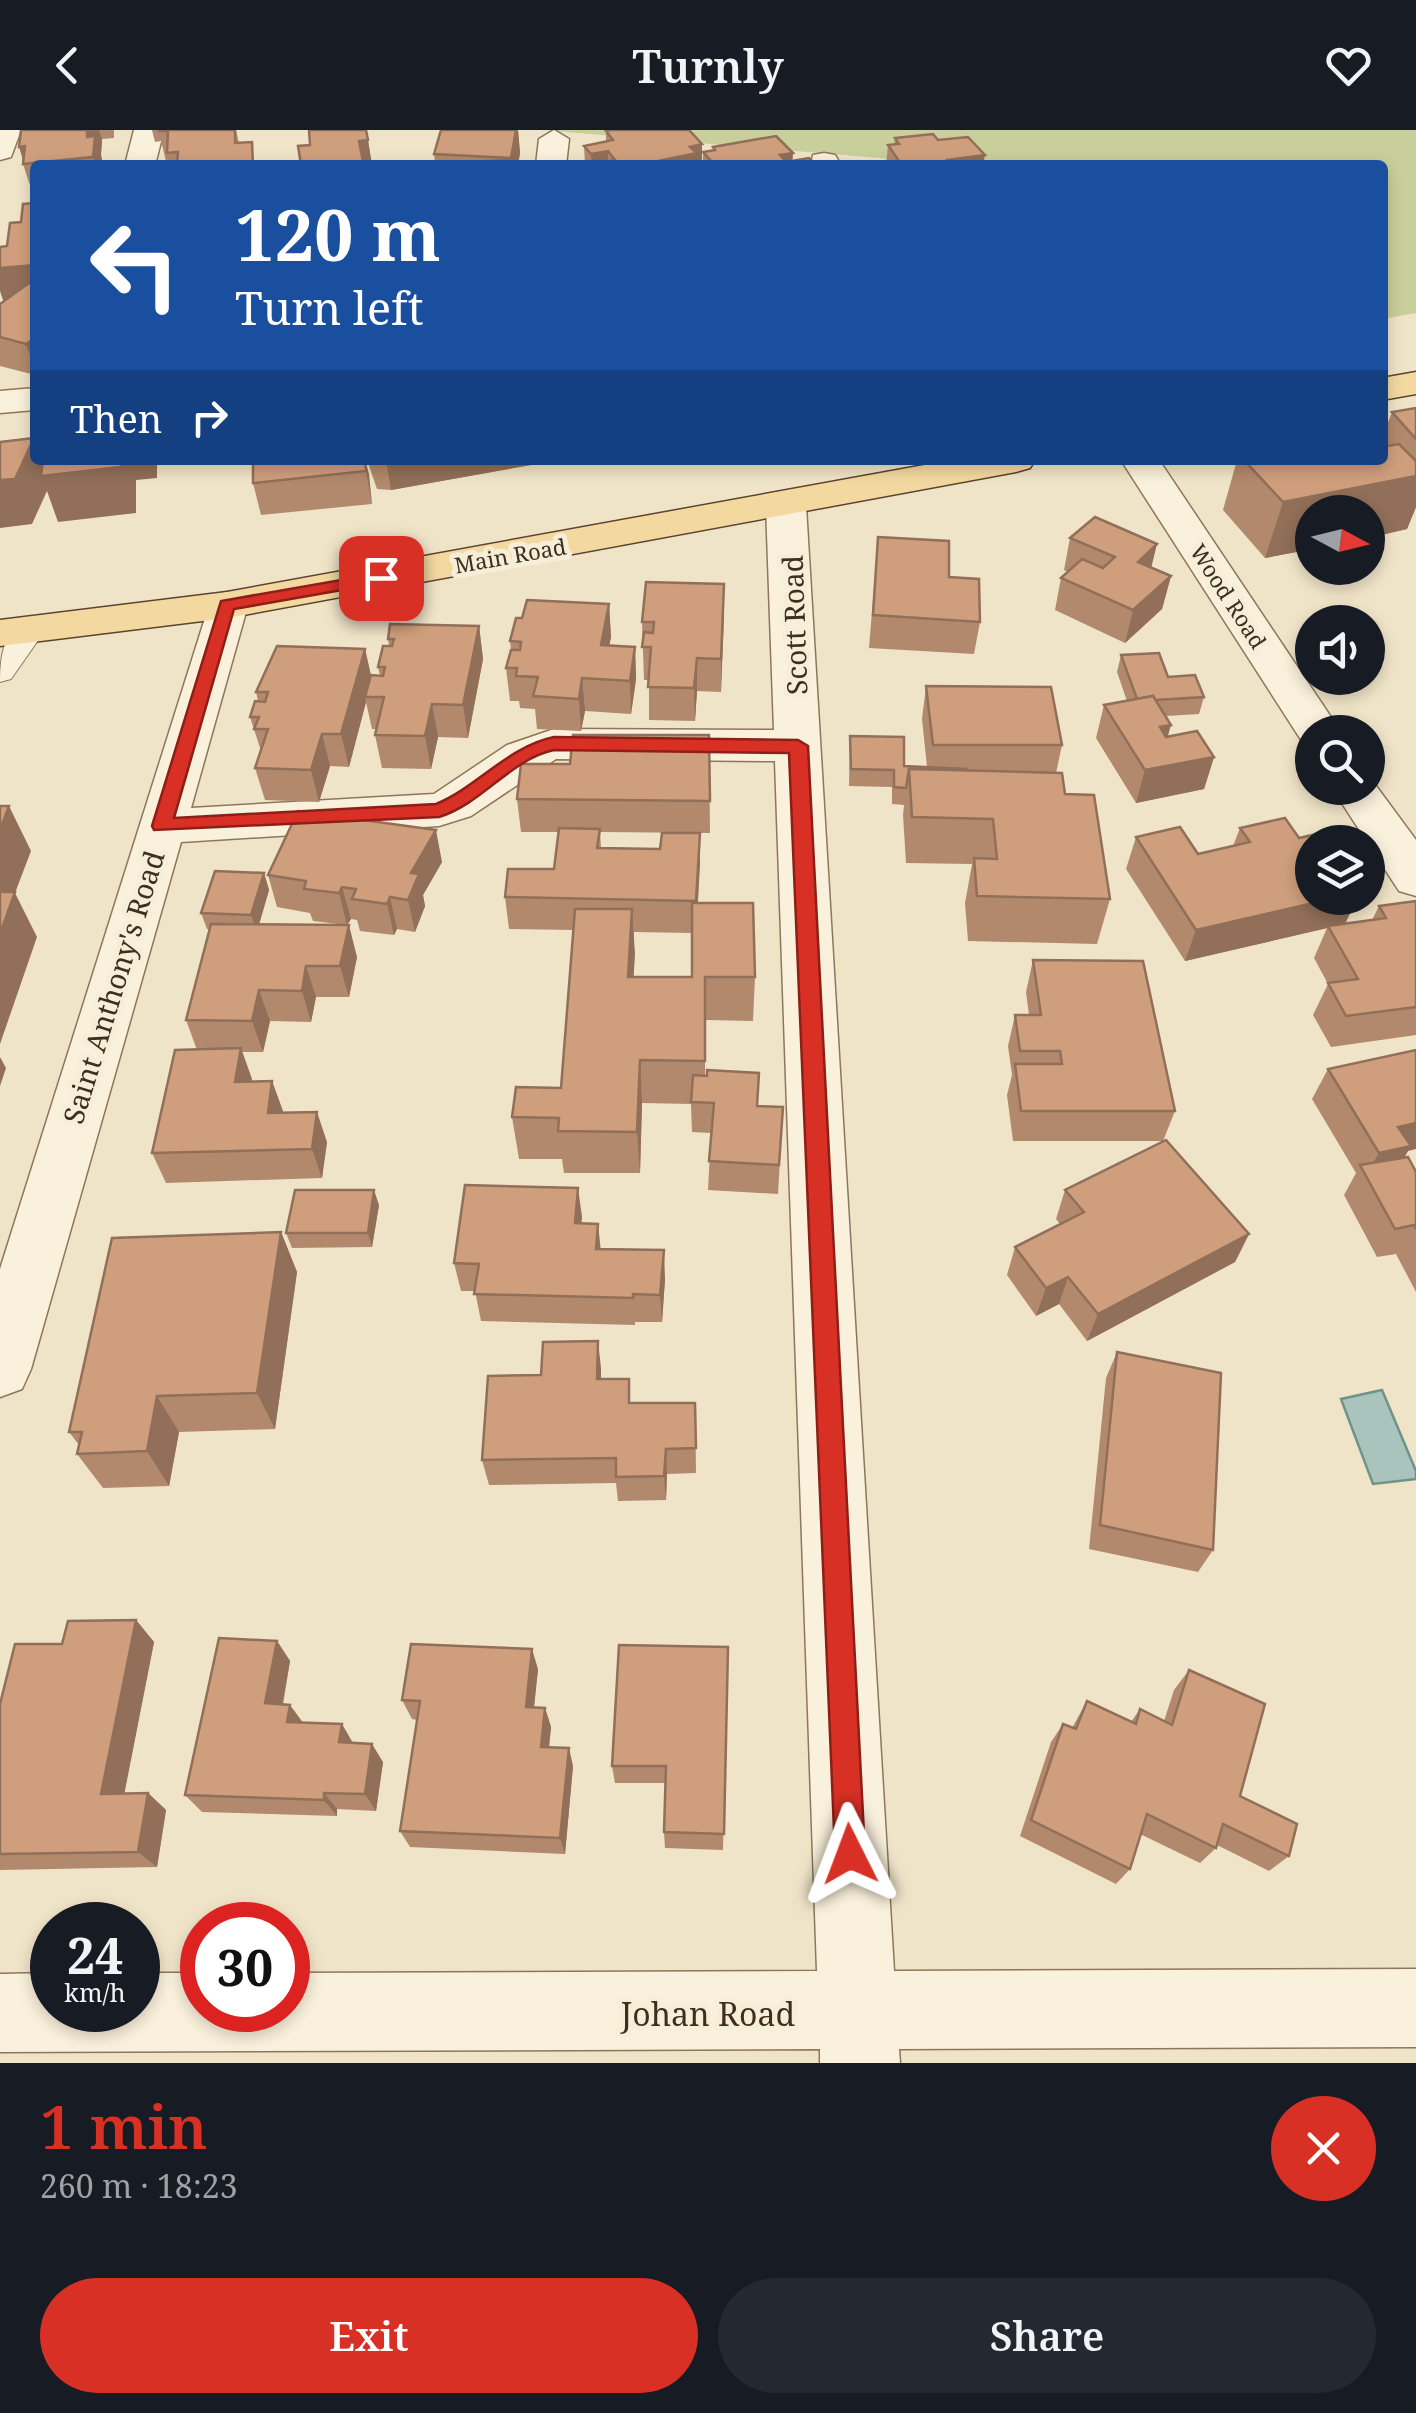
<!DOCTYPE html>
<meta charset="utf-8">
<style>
:root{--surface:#171b24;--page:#242831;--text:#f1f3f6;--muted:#9ea1a6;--accent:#d93025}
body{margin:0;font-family:"Noto Serif",serif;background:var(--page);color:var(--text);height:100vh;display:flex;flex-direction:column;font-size:38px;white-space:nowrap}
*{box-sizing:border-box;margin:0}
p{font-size:32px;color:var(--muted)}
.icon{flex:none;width:55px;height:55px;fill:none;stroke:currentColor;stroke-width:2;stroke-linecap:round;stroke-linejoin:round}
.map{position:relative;height:1933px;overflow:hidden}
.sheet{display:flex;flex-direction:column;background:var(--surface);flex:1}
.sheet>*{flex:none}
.hud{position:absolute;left:30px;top:30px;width:1358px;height:305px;border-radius:10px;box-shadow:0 5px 15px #0003;background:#1a4fa0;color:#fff;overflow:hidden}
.needle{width:65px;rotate:97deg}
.buttons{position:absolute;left:1295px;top:365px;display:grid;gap:20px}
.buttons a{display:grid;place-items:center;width:90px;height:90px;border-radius:50%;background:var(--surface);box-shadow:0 5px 15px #0003;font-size:50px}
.speed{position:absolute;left:30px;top:1772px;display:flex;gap:20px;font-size:50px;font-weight:700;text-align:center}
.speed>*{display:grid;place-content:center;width:130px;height:130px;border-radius:50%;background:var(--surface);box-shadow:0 5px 15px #0003;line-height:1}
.speed small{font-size:25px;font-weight:400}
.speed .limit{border:15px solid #d22;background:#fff;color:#111}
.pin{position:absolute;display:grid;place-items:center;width:85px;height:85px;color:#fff;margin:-42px;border-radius:20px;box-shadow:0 5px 15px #0006}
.me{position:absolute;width:110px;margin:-55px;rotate:357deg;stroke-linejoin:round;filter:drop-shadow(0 0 8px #0008)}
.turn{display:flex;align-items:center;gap:35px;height:210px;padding:0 40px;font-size:45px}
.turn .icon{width:130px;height:130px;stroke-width:2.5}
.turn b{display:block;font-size:70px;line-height:85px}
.then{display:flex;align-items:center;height:95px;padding:0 40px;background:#0003;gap:20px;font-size:38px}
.round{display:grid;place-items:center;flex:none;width:105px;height:105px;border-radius:52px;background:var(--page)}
.summary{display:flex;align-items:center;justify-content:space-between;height:170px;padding:0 40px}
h1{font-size:60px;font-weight:600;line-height:75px;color:var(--accent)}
.cta{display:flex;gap:20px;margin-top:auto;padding:20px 40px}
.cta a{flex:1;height:115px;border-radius:60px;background:var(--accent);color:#fff;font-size:40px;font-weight:600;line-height:115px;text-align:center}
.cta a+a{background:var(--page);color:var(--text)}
header{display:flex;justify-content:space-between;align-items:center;height:130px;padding:0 40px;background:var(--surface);font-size:45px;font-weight:600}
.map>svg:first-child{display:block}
.green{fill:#c9cf9b}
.water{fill:#a9c4bc;stroke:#6f938a;stroke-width:2.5}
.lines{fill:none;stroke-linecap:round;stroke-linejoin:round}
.service-casing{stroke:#8d765c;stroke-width:2}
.minor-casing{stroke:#8d765c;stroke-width:3}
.primary-casing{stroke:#5b4430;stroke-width:3}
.service{fill:#faf1dc;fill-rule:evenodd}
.minor{fill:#faf1dc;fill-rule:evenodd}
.primary{fill:#f3d9a0;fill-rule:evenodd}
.wall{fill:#b2896c;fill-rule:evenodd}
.shaded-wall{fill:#916f58}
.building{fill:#cf9f7d;stroke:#916f58;stroke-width:2.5}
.route{fill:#d93025;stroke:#8d1f18;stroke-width:2.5}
.labels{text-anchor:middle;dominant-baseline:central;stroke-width:10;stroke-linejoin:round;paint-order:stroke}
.far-street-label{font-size:22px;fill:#3d2e20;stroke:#f7eed8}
.street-label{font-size:28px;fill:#3d2e20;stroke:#f7eed8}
.near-street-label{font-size:32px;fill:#3d2e20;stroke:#f7eed8}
</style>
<header><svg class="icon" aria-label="back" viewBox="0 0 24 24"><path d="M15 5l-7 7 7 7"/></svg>Turnly<svg class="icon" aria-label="heart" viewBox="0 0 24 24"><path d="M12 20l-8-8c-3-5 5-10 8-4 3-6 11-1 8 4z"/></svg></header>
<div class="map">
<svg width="1416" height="1933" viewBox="0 0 1416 1933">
<rect width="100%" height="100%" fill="#f0e4c8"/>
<path class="green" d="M542,0H1416V183L1383,189L1382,35H964Z"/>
<path class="water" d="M1382,1260L1416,1341V1349L1373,1354L1341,1269Z"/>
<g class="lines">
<defs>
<path id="service" d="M31,490L46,499L11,549L0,552C0,527 3,497 31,490Z"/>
<g id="minor">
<path d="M0,0H21L11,27L0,30Z"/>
<path d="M134,0H164L155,35H125Z"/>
<path d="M554,0L569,9L566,35H536L539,9Z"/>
<path d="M824,23L835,25L841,35H811L813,25Z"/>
<path d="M35,258V280L0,283V261Z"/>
<path d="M1121,330H1159L1341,602H1312V615L1303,613Z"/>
<path d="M786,364L800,368L806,376L894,1841L1416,1839V1917L899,1919L900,1933H820V1919L0,1922V1844L52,1843V1880H138V1843H202V1880H288V1843L817,1841L775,631L556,629L471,686L439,696L181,712L31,1239L22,1259L0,1267V1139L212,466L227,462L242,466L248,475L191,678L434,664L507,615L554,599L774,600L766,376L772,368Z"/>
<path d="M1368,645L1416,710V766L1399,761L1332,658H1368Z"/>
</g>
<g id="primary">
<path d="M1416,242V264L1382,270V248Z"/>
<path d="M952,330H1035L1030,338L1016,342L227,488L0,516V490L227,462Z"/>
</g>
</defs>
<use href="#service" class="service-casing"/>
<use href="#minor" class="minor-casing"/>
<use href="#primary" class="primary-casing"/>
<use href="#service" class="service"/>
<use href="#minor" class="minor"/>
<use href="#primary" class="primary"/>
</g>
<g class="wall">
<path d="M21,0H114V8L102,9L101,25L103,35H35V71L23,34Z"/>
<path d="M152,0H236L239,13L257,35H170L169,31H166L161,11L155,12Z"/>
<path d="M366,0L372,35H301L310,15Z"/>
<path d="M441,0H518L520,23L518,35H433L435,33L434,24Z"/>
<path d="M606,1L702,14V35H585L584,16L606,12Z"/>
<path d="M895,8L938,10L991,35H886L888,15H894Z"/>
<path d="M713,17L793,23L792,31L816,35H703V22L713,20Z"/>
<path d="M35,73V245L0,236V174L5,170H3L7,116L21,92Z"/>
<path d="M1416,278V377L1407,399L1368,408V382H1312V419L1265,428L1223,380L1237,330H1382V308L1392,282Z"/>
<path d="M253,330H366L372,374L261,385L253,353Z"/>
<path d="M367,330H559L391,360L377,359Z"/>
<path d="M878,407L980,492L974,524L869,518Z"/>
<path d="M1070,408L1171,446L1162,479L1125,513L1055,480L1061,448L1068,442L1064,440Z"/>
<path d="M724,454L721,562L697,561L695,591L649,590V550H644L642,492Z"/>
<path d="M609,474L611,507L609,515L635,517L636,549L631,584L585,581L581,601L537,599L535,579L520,578L519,571H510L506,538L511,520L510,511L522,488Z"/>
<path d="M479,496L483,529L468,608L438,607L431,639L382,638L375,605L376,599H372L366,572L349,637L330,636L319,672L265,670L255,638L261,621L250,587L258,571L256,562L365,519L371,545L380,546L378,537L389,516L388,509Z"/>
<path d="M1121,525L1168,547L1204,567L1199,584L1166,586L1168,607L1214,627L1204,659L1136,673L1096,608L1104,575L1127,571L1117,542Z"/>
<path d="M926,556L1062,615L1056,643L1110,769L1097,814L968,811L965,773L972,734L906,733L903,685L904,675L892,674V657L849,656L850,606L904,636L927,637L922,589Z"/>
<path d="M709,605L710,703L600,702L601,718L660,719L700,703L698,773L755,847L753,891L705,890V946L757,976L783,977L778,1064L708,1060L711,1003L692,1002L691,974L642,973L640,1043H564L562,1029H519L512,987L561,958L573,800L509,799L505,767L554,739L558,702H521L517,669L570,634ZM634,802L692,803V847H633Z"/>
<path d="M1240,698L1299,708L1357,768L1345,794L1372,790L1379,776L1416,771V905L1331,917L1313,885L1328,854L1314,828L1327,798L1185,831L1126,739L1136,707L1198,724L1233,716Z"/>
<path d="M442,732L423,765L425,776L415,802L397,799L394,805L360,801L357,790L351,789L347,795L313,791L310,783L277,777L268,745Z"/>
<path d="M264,743L269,760L259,795L357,827L349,867H316L311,892L270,891L263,922H242L252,951H272L283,983L327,1012L322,1048L166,1053L152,1023L197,920L186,890L210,799H207L201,783Z"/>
<path d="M1033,830L1175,981L1163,1011H1013L1007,965L1012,945L1008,916L1015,885H1029L1026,862Z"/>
<path d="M1328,939L1408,1021L1404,1028L1416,1042V1162L1396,1124L1377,1127L1344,1065L1356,1043L1312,969Z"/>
<path d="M1065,1060L1249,1104L1235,1132L1087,1211L1059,1174L1036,1186L1007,1145L1015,1117L1060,1094L1056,1089Z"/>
<path d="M379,1075L372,1117L292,1118L286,1103Z"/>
<path d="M582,1087L581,1093L601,1119L665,1149L662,1192H635V1195L481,1191L475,1161H461L454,1133Z"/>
<path d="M281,1102L297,1142L275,1299L179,1302L169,1356L103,1358L77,1324L79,1315L69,1302Z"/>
<path d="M598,1211L601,1249L632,1273H695L696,1343L667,1344L666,1370L618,1371L616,1353L489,1355L482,1330L541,1245Z"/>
<path d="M1117,1222L1213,1420L1198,1442L1089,1419L1106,1248Z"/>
<path d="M136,1490L154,1512L124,1663H148L166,1680L157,1737L0,1740V1574L62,1514Z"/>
<path d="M277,1511L290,1531L283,1575L302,1593L353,1613L383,1632L376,1681L337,1679V1686L202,1682L185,1665Z"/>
<path d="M728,1517L723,1720L665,1718L664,1702L666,1653H615L612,1636Z"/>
<path d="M538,1539L534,1577L545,1578L551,1597L549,1617L573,1636L565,1724L410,1717L400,1701L417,1590L412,1589L402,1570Z"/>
<path d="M1189,1540L1240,1666L1289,1726L1269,1741L1217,1715L1216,1718L1200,1733L1140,1704L1130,1739L1116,1754L1020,1706L1051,1612L1063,1594L1072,1598L1087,1571L1131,1592L1140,1579L1164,1591L1174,1560Z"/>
</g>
<g class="shaded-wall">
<path d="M87,0H99L102,9L101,25L103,35H96L87,7Z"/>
<path d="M516,0H518L520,23L518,35H511V28Z"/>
<path d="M368,10L372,35H364L359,11Z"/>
<path d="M702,14V35H658V31L690,17Z"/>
<path d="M25,16L24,33L19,17Z"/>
<path d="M608,21V35H592L591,24Z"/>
<path d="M793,23L792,35H779L780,25Z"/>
<path d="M985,25L983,35H947V30Z"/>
<path d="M35,135V167L3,170L0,161V138Z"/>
<path d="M35,208V239L26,214Z"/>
<path d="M34,308L35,330H41L47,346L122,330H157V348L136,350V383L58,392L47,361L32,394L0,398V350Z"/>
<path d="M365,330L369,344L372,374L366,341Z"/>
<path d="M386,330H559L391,360Z"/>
<path d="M1416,346V377L1407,399L1368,408V382H1312V419L1265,428L1283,372Z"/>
<path d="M1157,414L1149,447L1138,432Z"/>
<path d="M1171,446L1162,479L1125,513L1133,480Z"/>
<path d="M724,454V486L721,562V529Z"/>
<path d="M609,474L611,507L603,548L601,515Z"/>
<path d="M479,496L483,529L468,608L463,575Z"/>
<path d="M635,517L636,549L631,584L630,551Z"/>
<path d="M365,519L372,551L365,567L366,572L349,637L341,604Z"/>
<path d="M697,528V561L695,591L694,558Z"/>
<path d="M582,548L585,581L581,601L579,569Z"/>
<path d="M432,574L438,607L431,639L425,606Z"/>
<path d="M1171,595L1162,627L1160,597Z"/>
<path d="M322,604L330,636L319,672L311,640Z"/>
<path d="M1214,627L1204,659L1136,673L1145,640Z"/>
<path d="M9,676L31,721L15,763L37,807L0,914V700Z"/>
<path d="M436,700L442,732L423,765L425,776L415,802L408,770L411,743Z"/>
<path d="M700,703V736L696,803V771Z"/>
<path d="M264,743L269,760L257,801L251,785Z"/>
<path d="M342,757L351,789L347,795L339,763Z"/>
<path d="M390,767L397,799L394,805L387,774Z"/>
<path d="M1329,768H1357L1345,794L1185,831L1196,800Z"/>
<path d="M632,779L635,824L631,890L628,847Z"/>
<path d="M349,795L357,827L349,867L340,836Z"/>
<path d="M306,836L316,867L311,892L302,861Z"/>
<path d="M259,860L270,891L263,922L252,891Z"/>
<path d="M241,918L252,949L246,982L235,952Z"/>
<path d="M0,927L6,938L0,956Z"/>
<path d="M640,930L642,973L640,1043L637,1002Z"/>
<path d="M272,951L283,981L279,1013L268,983Z"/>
<path d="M317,982L327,1012L322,1048L312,1019Z"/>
<path d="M1416,993V1019L1408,1021L1393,1046L1366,1045L1379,1023L1398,997Z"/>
<path d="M578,1058L582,1087L578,1122L575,1093Z"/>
<path d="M374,1060L379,1075L372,1117L368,1103Z"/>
<path d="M598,1094L601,1122L596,1119Z"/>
<path d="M281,1102L297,1142L275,1299L257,1263Z"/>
<path d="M1249,1104L1235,1132L1087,1211L1098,1184Z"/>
<path d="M664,1120L665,1149L662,1192L660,1165Z"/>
<path d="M1068,1147L1059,1174L1036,1186L1046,1158Z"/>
<path d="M598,1211L601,1238V1276L597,1249Z"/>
<path d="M157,1266L179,1302L169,1356L147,1321Z"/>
<path d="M666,1319L667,1344L666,1370L664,1346Z"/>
<path d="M136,1490L154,1512L121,1681L101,1664Z"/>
<path d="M277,1511L290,1531L279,1593L265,1573Z"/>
<path d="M532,1519L538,1539L532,1596L526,1577Z"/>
<path d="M290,1575L304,1594L287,1592Z"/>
<path d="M545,1578L551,1597L547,1635L541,1617Z"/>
<path d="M342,1594L353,1613L339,1612Z"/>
<path d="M372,1614L383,1632L376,1681L365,1664Z"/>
<path d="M569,1618L573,1636L565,1724L560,1708Z"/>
<path d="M148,1663L166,1680L157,1737L138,1722Z"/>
<path d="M324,1663L337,1679V1686L324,1670Z"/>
</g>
<g class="building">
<path d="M21,0H87V7L95,6L93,27L23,34L25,16L19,17Z"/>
<path d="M159,0H235V13L252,12L253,35H177L178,22L167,23L168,1H159Z"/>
<path d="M309,0H366L368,10L359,11L363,31L348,32L349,35H301L298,16L310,15Z"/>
<path d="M441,0H516L511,28L434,24Z"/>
<path d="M612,0H689L702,14L690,17L697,23L658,31L662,35H587L615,30L608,21L591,24L584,16L613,10L606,1Z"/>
<path d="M933,4L938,10L968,7L985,25L947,30L950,35H916L915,33L901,34L888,15L899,14L895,8Z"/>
<path d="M776,6L793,23L780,25L786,32L809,28L816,35H715L703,22L715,20L713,17Z"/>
<path d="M512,30L511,35H433L434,33Z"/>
<path d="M988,32L991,35H956Z"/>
<path d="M35,73V135L0,138V117L7,116L10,93L21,92L23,74Z"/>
<path d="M29,153L35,154V208L26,214L0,207V174Z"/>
<path d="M1416,278V309L1392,282Z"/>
<path d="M34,308L15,349L0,350V312Z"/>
<path d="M1399,314L1416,331V346L1283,372L1244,330H1382V317Z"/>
<path d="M43,330H122L121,337L41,346Z"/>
<path d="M253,330H365L366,341L253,353Z"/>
<path d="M1095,387L1157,414L1138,432L1171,446L1133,480L1061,448L1082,429L1103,438L1115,427L1070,408Z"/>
<path d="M878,407L949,411V447L979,449L980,492L873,485Z"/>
<path d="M646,452L724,454L721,529L697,528L694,558L648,557L651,517H642L644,502L653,503L654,492H642Z"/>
<path d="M527,470L609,474L601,515L635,517L630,551L582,548L579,569L533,566L538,547L516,546L517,538H506L511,520H520L521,512L510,511L516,488H522Z"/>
<path d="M390,494L479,496L463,575L432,574L425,606L375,605L384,567H365L371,545L383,546L385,537H378L383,516H392L394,509H388Z"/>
<path d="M277,516L365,519L341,604H322L311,640L255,638L268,599H254L259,587H250L255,571L265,572L268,562H256Z"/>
<path d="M1159,523L1168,547L1195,545L1204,567L1155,570L1153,566L1137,569L1121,525Z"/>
<path d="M926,556L1051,557L1062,615H933Z"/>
<path d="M1153,566L1171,595L1160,597L1166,607L1197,601L1214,627L1145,640L1104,575Z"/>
<path d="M573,605H709L710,671L517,669L521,634H570Z"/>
<path d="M850,606L904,607V636L966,639V640L909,639L906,658L894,657V640L851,639Z"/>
<path d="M909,639L1062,643L1065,664L1094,665L1110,769L977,766L974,728L997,729L993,689L912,687Z"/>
<path d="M0,676H9L0,700Z"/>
<path d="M298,681L436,700L411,743L419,744L408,770L390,767L387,774L352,769L356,759L342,757L339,763L304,759L306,751L268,745Z"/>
<path d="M1285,688L1299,708L1343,698L1354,712H1312V768H1335L1196,800L1136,707L1180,697L1198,724L1250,712L1240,698Z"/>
<path d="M559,698L600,699L597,718L660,719L662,703H700L696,771L505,767L508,739H554Z"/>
<path d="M215,741L264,743L251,785L201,783Z"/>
<path d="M0,762H15L0,804Z"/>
<path d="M1416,771V877L1346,886L1328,853L1358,849L1328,796L1386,788L1379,776Z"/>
<path d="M692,773H753L755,847H705V931L640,930L637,1002L558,1001L559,988L512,987L516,957L561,958L575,779H632L628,847H692Z"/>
<path d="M211,794L349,795L340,836H306L302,861L259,860L252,891L186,890Z"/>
<path d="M1033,830L1143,831L1175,981H1021L1015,934H1062L1060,921H1020L1015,885H1041Z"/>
<path d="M241,918L235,952L272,951L268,983L317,982L312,1019L152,1023L175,920Z"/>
<path d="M1416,920V993L1398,997L1411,1016L1379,1023L1328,939Z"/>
<path d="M707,940L759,943L757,976L783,977L779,1035L709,1031L714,973L691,972L693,945L707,946Z"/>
<path d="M1166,1010L1249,1104L1098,1184L1068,1147L1046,1158L1015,1117L1084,1082L1065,1060Z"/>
<path d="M1408,1027L1416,1042V1099L1414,1095L1395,1099L1360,1035Z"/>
<path d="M465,1055L578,1058L575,1093L598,1094L596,1119L664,1120L660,1165L633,1164V1168L474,1164L479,1134L454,1133Z"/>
<path d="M295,1060H374L368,1103H286Z"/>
<path d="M281,1102L257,1263L157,1266L147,1321L77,1324L82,1302H69L112,1108Z"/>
<path d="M598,1211L597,1249H629V1273H695L696,1318L666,1319L664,1346L616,1347V1328L482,1330L488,1246L541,1245L543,1212Z"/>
<path d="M1117,1222L1221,1243L1213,1420L1100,1395Z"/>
<path d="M136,1490L101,1664L148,1663L138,1722L0,1724V1574L15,1514H62L68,1491Z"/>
<path d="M219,1508L277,1511L265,1573L290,1575L287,1592L342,1594L339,1612L372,1614L365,1664L324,1663V1670L185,1665Z"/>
<path d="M411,1514L532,1519L526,1577L545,1578L541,1617L569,1618L560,1708L400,1701L420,1571L402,1570Z"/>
<path d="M619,1515L728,1517L724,1704L664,1702L666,1636H612Z"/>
<path d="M1189,1540L1265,1574L1240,1666L1297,1694L1289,1726L1223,1694L1216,1718L1147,1684L1130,1739L1031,1690L1063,1594L1076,1599L1087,1571L1136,1594L1140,1579L1172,1595Z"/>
</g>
<path class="route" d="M381,443L390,448L387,452L234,479L174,688L436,674C479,656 507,617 554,607L798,610L808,616L865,1724L861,1735L850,1740L839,1735L835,1724L789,623L554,620C511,629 482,674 439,687L154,700L152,696L221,471Z"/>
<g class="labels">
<g class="far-street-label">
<text transform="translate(510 425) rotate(-10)">Main Road</text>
<text transform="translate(1229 466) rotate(57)">Wood Road</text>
</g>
<g class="street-label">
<text transform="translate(794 495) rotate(-92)">Scott Road</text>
<text transform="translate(113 857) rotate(-73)">Saint Anthony's Road</text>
</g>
<g class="near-street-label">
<text x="708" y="1883">Johan Road</text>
</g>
</g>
</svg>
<div class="buttons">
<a><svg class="needle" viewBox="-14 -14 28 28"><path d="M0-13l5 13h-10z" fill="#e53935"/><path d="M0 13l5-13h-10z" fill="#9ea1a6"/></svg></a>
<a><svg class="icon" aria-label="sound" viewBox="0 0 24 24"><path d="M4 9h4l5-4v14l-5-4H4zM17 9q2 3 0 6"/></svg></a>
<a><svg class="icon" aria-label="search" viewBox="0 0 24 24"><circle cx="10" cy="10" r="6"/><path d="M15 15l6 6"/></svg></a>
<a><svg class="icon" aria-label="layers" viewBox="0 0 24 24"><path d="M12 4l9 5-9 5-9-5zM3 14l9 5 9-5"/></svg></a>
</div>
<div class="speed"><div>24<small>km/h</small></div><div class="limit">30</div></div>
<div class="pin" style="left:381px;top:448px;background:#d93025"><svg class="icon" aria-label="arrive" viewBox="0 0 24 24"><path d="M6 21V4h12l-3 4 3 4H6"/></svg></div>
<svg class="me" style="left:850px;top:1724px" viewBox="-20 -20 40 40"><path d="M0-17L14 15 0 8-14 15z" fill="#d93025" stroke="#fff" stroke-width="4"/></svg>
<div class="hud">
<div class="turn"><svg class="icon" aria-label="left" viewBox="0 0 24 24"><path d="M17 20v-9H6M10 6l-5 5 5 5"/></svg><div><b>120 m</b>Turn left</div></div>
<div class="then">Then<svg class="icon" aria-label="right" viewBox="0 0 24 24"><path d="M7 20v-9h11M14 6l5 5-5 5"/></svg></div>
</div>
</div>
<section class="sheet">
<div class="summary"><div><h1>1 min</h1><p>260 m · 18:23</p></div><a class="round" style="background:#d93025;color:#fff"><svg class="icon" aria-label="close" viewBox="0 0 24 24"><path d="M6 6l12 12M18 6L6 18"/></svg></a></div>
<div class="cta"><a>Exit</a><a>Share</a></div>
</section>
